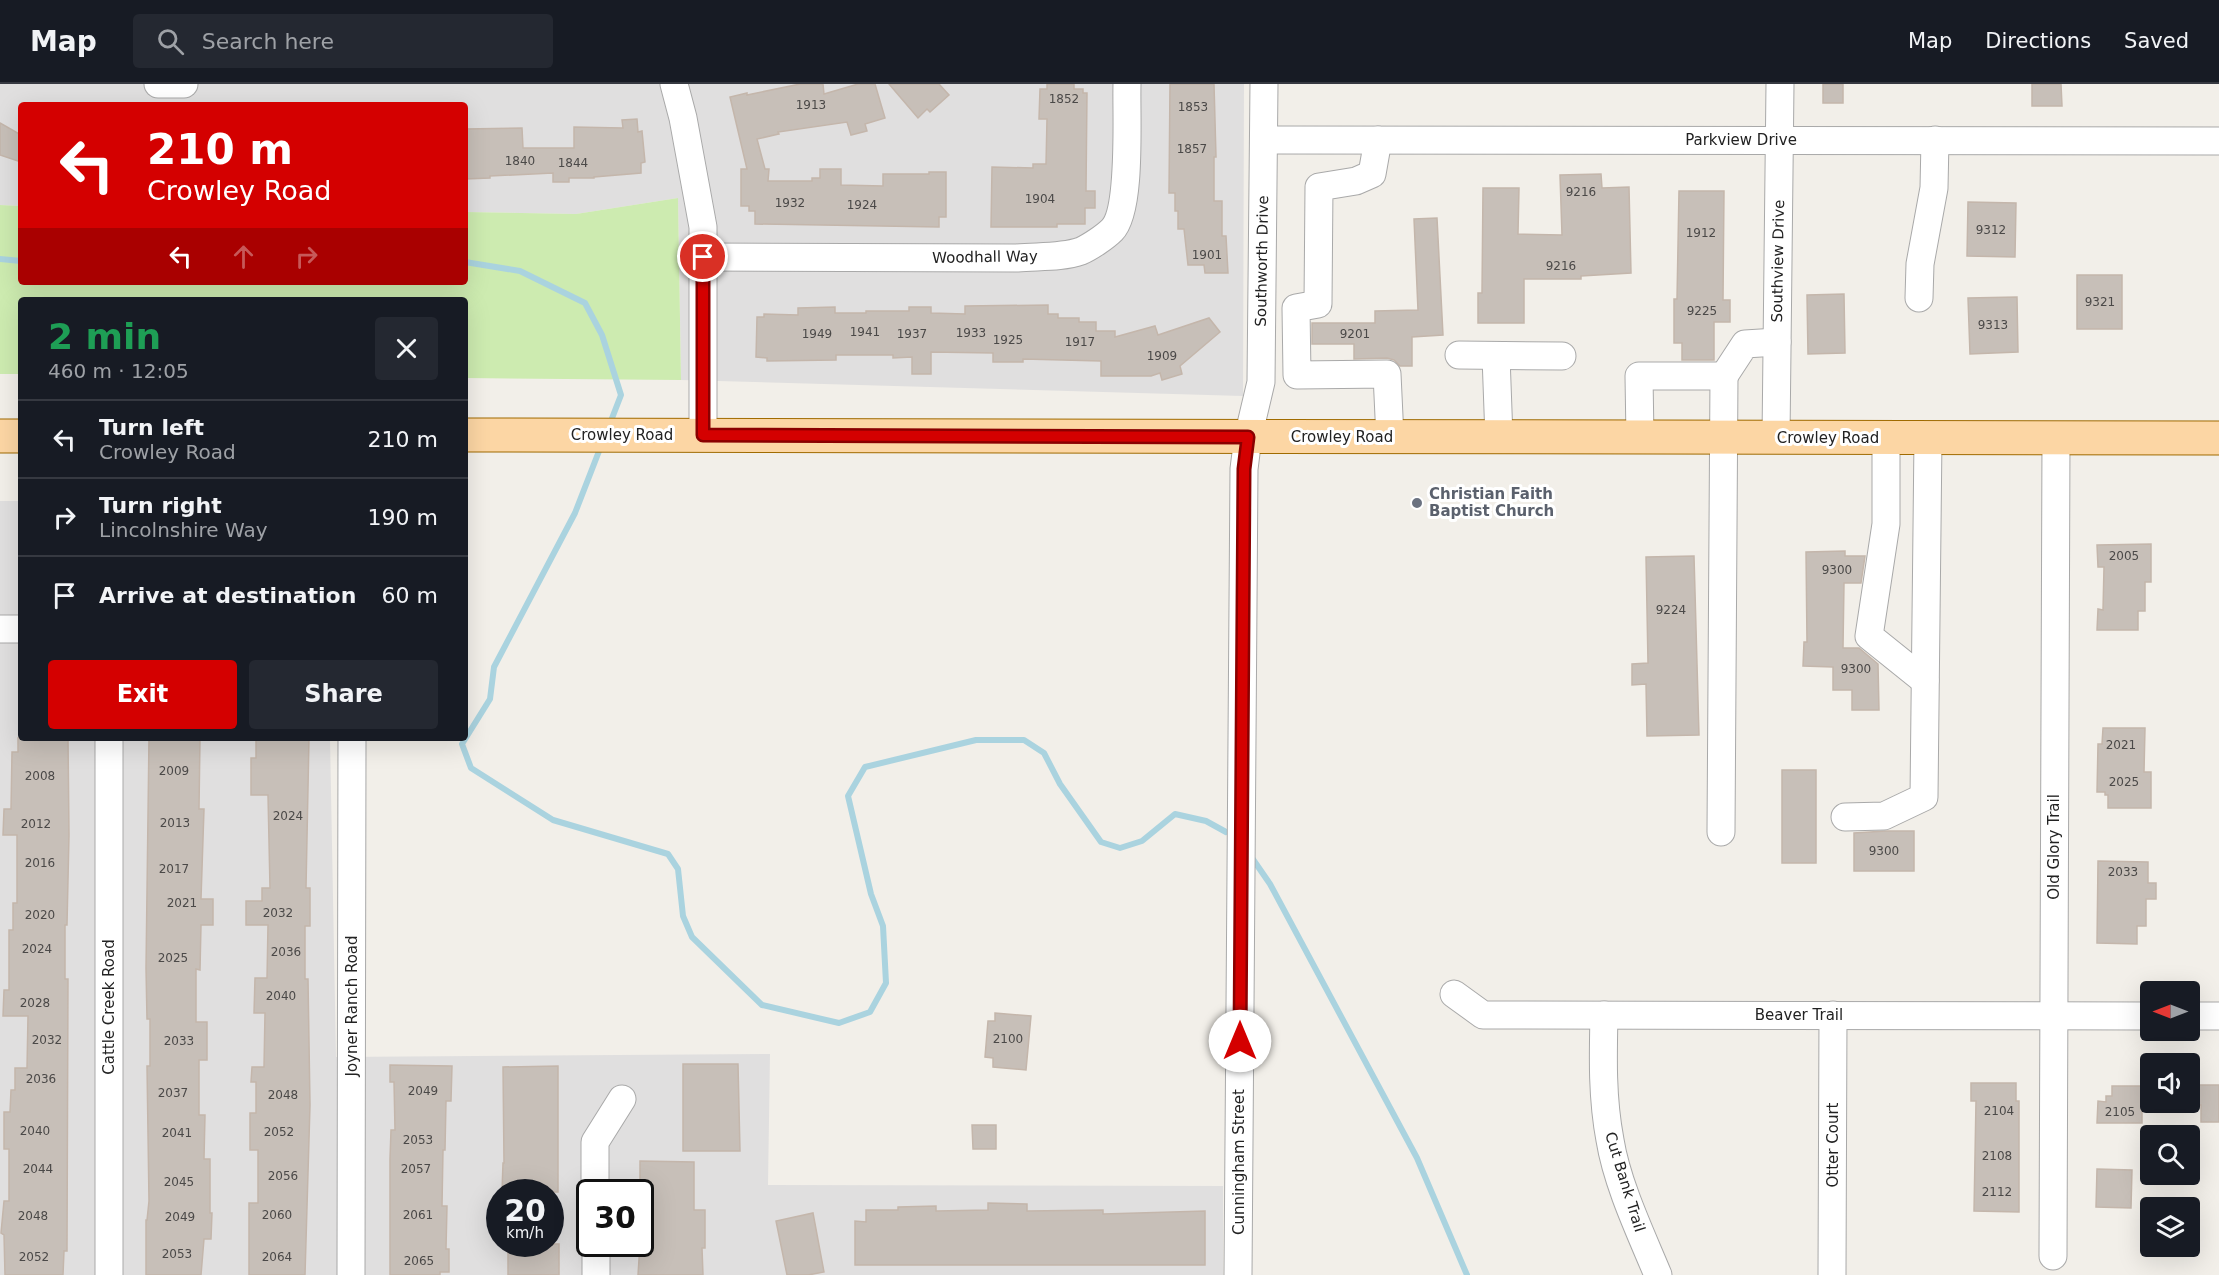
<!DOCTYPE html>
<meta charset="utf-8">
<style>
:root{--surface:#171b24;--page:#242831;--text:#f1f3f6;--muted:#9ea1a6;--line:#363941;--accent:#d40000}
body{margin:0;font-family:"DejaVu Sans",sans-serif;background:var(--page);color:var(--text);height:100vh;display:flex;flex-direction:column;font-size:22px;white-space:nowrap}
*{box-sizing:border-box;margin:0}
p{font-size:20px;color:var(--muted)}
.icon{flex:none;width:33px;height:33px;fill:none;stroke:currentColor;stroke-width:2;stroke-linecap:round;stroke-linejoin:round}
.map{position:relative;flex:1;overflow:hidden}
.details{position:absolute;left:18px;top:213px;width:450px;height:444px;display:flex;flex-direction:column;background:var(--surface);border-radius:6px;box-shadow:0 6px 24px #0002}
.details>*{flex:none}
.guide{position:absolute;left:18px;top:18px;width:450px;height:183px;border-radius:6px;box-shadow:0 6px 24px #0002;background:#d40000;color:#fff;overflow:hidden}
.needle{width:39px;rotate:270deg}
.buttons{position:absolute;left:2140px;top:897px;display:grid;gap:12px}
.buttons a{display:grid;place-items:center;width:60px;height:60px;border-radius:6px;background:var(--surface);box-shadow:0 6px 24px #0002;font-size:30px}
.speed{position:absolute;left:486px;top:1095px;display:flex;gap:12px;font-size:30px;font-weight:700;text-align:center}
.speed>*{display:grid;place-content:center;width:78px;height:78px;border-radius:50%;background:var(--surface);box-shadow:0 6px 24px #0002;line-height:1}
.speed small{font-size:15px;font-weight:400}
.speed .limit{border:3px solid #111;border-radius:9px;background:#fff;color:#111}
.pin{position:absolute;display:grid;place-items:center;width:51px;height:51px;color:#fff;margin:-26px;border:3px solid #fff;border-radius:50%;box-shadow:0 2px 6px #0007}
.me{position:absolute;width:66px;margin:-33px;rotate:0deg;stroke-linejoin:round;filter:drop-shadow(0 0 4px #0008)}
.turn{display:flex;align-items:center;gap:21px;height:126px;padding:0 30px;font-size:27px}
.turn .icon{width:78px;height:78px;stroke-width:2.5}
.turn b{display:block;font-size:42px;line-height:51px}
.lanes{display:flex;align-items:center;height:57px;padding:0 30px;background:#0003;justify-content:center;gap:30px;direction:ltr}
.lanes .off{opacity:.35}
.round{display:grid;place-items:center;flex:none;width:63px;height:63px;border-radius:6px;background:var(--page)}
.headline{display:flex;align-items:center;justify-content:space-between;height:102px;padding:0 30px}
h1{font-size:36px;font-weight:800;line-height:45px;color:#1e9e55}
.action{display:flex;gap:12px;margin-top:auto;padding:12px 30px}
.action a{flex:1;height:69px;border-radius:6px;background:var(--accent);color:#fff;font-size:24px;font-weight:800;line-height:69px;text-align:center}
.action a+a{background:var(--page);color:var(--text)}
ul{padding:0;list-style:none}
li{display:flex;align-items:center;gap:18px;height:78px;padding:0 30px;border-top:2px solid var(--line)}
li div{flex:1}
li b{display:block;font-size:22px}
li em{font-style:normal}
header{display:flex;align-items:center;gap:36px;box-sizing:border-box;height:84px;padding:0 30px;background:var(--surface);border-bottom:2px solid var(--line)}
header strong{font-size:28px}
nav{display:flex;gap:33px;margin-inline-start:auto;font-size:21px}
.search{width:420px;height:54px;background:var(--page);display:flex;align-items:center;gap:15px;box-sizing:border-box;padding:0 21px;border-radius:6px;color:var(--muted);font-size:22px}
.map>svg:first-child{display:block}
.residential{fill:#e0dfdf;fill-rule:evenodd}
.grass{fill:#cdebb0}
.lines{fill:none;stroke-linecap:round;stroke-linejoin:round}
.stream{stroke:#aad3df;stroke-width:6}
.building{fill:#c7bfb8;stroke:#c4b6ab;stroke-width:1.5}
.minor-casing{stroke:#a9a9a9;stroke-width:29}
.major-casing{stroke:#a06b00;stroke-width:35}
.minor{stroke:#fff;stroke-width:27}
.major{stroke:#fcd6a4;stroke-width:33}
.route-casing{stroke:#8a0000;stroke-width:15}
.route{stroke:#d40000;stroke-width:10}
.worship-dot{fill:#6b7280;stroke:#fff;stroke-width:2}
.labels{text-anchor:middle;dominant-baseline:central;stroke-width:6;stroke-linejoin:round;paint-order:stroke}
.number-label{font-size:12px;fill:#4b4948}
.street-label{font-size:15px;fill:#222;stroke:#fff}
.worship-label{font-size:15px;font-weight:bold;fill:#5b616d;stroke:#fff;text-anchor:start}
</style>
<header>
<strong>Map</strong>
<div class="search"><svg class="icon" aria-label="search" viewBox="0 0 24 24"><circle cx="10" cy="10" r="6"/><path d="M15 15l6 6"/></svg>Search here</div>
<nav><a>Map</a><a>Directions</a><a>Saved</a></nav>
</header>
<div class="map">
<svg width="2219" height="1191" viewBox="0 0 2219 1191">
<rect width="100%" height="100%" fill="#f2efe9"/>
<g class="residential">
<path d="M0,0H1244L1243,312L681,296L678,114L576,130L465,128V21H21V122L0,121Z"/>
<path d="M0,417H21V654H330L336,973L770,970L768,1101L1223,1102V1191H0ZM500,1108H550V1160H500ZM590,1108H640V1160H590Z"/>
</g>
<path class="grass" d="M678,114L681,296L465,294V216H21V290H0V121L21,122V198H465V128L576,130Z"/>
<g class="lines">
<g class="stream">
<path d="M0,175L21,177"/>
<path d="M465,178L520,187L585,219L602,251L621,311L609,342"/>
<path d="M601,362L575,429L494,583L490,615L462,660L471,684L553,736L668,770L678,785L683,832L692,853L762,921L839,939L870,928L886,899L883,842L871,810L848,712L865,683L976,656H1024L1044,669L1060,700L1101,758L1120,764L1142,757L1175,730L1206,737L1226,748"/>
<path d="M1250,771L1270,800L1417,1074L1467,1191"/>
</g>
</g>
<g class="building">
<path d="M800,0H823L824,10L858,0H875L885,34L865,40L867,47L851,51L847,38L778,48L779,50L757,55L765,85H769L768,97H812V94H820V85H841V101L883,102V90H929V88H946V133H939V143L755,140V127H749V122H741V85H747L730,13L747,9V11Z"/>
<path d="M889,0H939L949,11L930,28L927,25L918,34Z"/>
<path d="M1047,0H1074V5H1083V9H1087L1086,107H1095V124H1085V140H1057V143H991L992,83L1033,84V80H1046L1047,35H1039L1040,5H1047Z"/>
<path d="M1170,0H1214L1216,73H1214V117H1222V152H1226L1228,189H1205L1204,181H1188L1184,145H1178V127H1175V109H1169Z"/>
<rect x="1823" y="0" width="20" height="19"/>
<path d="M2032,0H2061L2062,22H2032Z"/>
<path d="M637,35L638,48L642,47L645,78L641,79V89L594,93V94H569V98H553V89L490,92V94L465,95V45L522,44L523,64H574V43L623,44L622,36Z"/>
<path d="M0,39L21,51V78L0,71Z"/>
<path d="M1601,90L1602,104L1629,103L1631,189L1581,192V195H1524V239H1478V209H1482L1483,104H1519L1518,150L1562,151L1560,91Z"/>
<path d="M1679,107H1724L1723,216H1730V238H1714V276H1682V259H1674V215H1677Z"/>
<path d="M1968,118L2016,119L2015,173L1967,172Z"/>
<path d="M1437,134L1443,251L1412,253V282H1400L1394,276L1387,274L1354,275V260H1312V239H1375V227L1418,226L1414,135Z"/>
<rect x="2077" y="191" width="45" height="54"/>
<path d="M1844,210L1845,269L1808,270L1807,211Z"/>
<path d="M2017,213L2018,268L1970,270L1968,214Z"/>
<path d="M1048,221V230H1058V234H1079V238H1096V247H1115V253L1155,242L1158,251L1209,234L1220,248L1180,282L1182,290L1162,296L1160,289L1151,292H1101V277L1023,275V278H993V269L931,268V290H912V273L893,274V271H836V276L767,277V274L756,273L757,233H764V230L798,231V224L835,223V229H866V227H909V223H931V229L965,230V222Z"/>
<path d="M2151,460V498H2145V527H2138V546H2097L2098,525L2103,526L2104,483H2098L2097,461Z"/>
<path d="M1845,467V472H1865L1861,499H1844L1843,564H1859L1878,580L1879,626H1852V606H1833V583L1803,582L1804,558H1807L1806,468Z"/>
<path d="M1694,472L1699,651L1647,652L1646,600L1632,601V580L1648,579L1646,473Z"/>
<path d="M2103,644H2145L2144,688H2151V724H2108V711H2105V708H2097L2098,660H2102Z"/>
<path d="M18,654H68L69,751L67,841H65V895H68L67,1167H64L63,1191H5L4,1151L1,1149L4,1117H9V1065H4V1028H10L11,1006H15V984H27L28,932H3L4,906H9V846H13V819H17V751H3L4,725H11L12,668H18Z"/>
<path d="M149,654H200L199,725H204L201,815H213V841H201L200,886L196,885V938H207V976H199V1031H205L204,1075H210V1129H212L211,1155H204L201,1191H146V1136H147L149,1117L147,982H150V935H147L146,884Z"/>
<path d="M256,654H309L306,804H310V842H305V895H308L310,1021L305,1191H249V1119H258V1066H250V1029H256V998H251L252,983H264L265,929H254L255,894H267L268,841H246V817H262V804H270L268,711H251V674H256Z"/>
<rect x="1782" y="686" width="34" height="93"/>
<path d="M1886,747H1914V787H1854V749Z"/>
<path d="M2098,777L2148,778V799H2156V815H2146V842H2137V860L2097,859Z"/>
<path d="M995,929L1031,932L1026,986L993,983V974L985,973L988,937H995Z"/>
<path d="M683,980H738L740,1067H683Z"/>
<path d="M390,981L452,982L451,1017H446L445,1066H443L442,1122H447L446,1165H449V1188H440V1191H390V1075L391,1046H395L394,998H390Z"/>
<path d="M558,982V1108H502L503,1079H504L503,983Z"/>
<path d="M1971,999H2016V1017H2019V1128L1974,1127L1976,1017H1971Z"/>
<path d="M2194,1001H2219V1038H2201V1021H2194Z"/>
<path d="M2112,1002H2142V1039H2097L2098,1017L2106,1018V1012H2112Z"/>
<path d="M972,1041H996V1065H973Z"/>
<path d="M640,1077L694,1078V1126H705V1164H702L703,1191H638L640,1160Z"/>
<path d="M2097,1085L2132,1086L2131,1124L2096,1123Z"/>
<path d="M988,1119L1027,1120V1127L1103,1126V1130L1205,1127V1181H855V1137L866,1138V1126H898V1123L936,1122V1127L988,1126Z"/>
<path d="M813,1129L824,1188L808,1191H787L776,1137Z"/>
<rect x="508" y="1160" width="51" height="31"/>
</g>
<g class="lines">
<defs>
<g id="minor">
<path d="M158,0H184"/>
<path d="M674,0L683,34L703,143V351"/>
<path d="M1264,56L2219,57"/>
<path d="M1378,56L1372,90L1356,97L1319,103L1318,220L1296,224L1297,291L1387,290L1390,354"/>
<path d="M703,173L1017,174C1038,172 1061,174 1081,167C1090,163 1105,153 1112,146C1132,126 1126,30 1127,0"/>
<path d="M1919,214L1920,180L1934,104L1935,56"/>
<path d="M1459,271L1562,272"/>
<path d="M1496,272L1499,354"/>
<path d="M1724,292L1745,260L1777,258"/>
<path d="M1640,354L1639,292H1724L1721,748"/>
<path d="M1776,354L1780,0"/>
<path d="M1886,354V440L1869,552L1925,597"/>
<path d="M0,545H21"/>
<path d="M1845,733L1884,732L1924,713L1928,354"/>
<path d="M1454,910L1483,931L2151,932"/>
<path d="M1604,931C1603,973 1602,1014 1610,1056C1617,1100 1641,1150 1658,1191"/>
<path d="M2190,932H2219"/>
<path d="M595,1108V1058L622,1015"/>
<path d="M596,1160V1191"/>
<path d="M2053,1172L2056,354"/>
<path d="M109,1191V654"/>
<path d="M351,1191L352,654"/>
<path d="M1238,1191L1244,385L1248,353L1261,298L1264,0"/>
<path d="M1832,1191L1833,931"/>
</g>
<g id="major">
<path d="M465,351L2219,354"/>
<path d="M0,352H21"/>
</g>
</defs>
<use href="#minor" class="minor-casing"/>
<use href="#major" class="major-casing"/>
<use href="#minor" class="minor"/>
<use href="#major" class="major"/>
</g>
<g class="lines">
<defs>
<path id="route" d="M703,173V351L1248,353L1244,385L1240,957"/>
</defs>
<use href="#route" class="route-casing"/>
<use href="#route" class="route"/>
</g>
<circle class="worship-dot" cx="1417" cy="419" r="6"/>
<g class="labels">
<g class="number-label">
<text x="1064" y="15">1852</text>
<text x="811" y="21">1913</text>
<text x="1193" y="23">1853</text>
<text x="1192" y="65">1857</text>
<text x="520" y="77">1840</text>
<text x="573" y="79">1844</text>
<text x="1581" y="108">9216</text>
<text x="1040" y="115">1904</text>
<text x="790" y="119">1932</text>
<text x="862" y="121">1924</text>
<text x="1991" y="146">9312</text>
<text x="1701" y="149">1912</text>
<text x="1207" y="171">1901</text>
<text x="1561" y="182">9216</text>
<text x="2100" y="218">9321</text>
<text x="1702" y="227">9225</text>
<text x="1993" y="241">9313</text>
<text x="865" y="248">1941</text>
<text x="971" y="249">1933</text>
<text x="817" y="250">1949</text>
<text x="912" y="250">1937</text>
<text x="1355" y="250">9201</text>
<text x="1008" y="256">1925</text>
<text x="1080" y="258">1917</text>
<text x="1162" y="272">1909</text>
<text x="2124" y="472">2005</text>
<text x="1837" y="486">9300</text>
<text x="1671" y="526">9224</text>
<text x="1856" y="585">9300</text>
<text x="2121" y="661">2021</text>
<text x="174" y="687">2009</text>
<text x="40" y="692">2008</text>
<text x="2124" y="698">2025</text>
<text x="288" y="732">2024</text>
<text x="175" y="739">2013</text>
<text x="36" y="740">2012</text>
<text x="1884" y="767">9300</text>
<text x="40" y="779">2016</text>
<text x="174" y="785">2017</text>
<text x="2123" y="788">2033</text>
<text x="182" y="819">2021</text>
<text x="278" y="829">2032</text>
<text x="40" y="831">2020</text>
<text x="37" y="865">2024</text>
<text x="286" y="868">2036</text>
<text x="173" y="874">2025</text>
<text x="281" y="912">2040</text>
<text x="35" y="919">2028</text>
<text x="1008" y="955">2100</text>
<text x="47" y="956">2032</text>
<text x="179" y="957">2033</text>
<text x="41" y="995">2036</text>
<text x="423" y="1007">2049</text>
<text x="173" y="1009">2037</text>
<text x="283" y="1011">2048</text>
<text x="1999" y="1027">2104</text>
<text x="2120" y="1028">2105</text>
<text x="35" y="1047">2040</text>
<text x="279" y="1048">2052</text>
<text x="177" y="1049">2041</text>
<text x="418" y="1056">2053</text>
<text x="1997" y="1072">2108</text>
<text x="38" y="1085">2044</text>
<text x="416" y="1085">2057</text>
<text x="283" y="1092">2056</text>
<text x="179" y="1098">2045</text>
<text x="1997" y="1108">2112</text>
<text x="277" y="1131">2060</text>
<text x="418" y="1131">2061</text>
<text x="33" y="1132">2048</text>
<text x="180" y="1133">2049</text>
<text x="177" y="1170">2053</text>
<text x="34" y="1173">2052</text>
<text x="277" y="1173">2064</text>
<text x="419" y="1177">2065</text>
</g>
<g class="street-label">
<text x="1741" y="56">Parkview Drive</text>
<text transform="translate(985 173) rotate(-1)">Woodhall Way</text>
<text transform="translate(1262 177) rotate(-89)">Southworth Drive</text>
<text transform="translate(1778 177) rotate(-89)">Southview Drive</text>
<text x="622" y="351">Crowley Road</text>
<text x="1342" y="353">Crowley Road</text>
<text x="1828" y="354">Crowley Road</text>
<text transform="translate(2054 763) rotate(-90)">Old Glory Trail</text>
<text transform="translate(352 922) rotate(-90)">Joyner Ranch Road</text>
<text transform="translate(109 923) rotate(-90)">Cattle Creek Road</text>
<text x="1799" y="931">Beaver Trail</text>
<text transform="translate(1833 1061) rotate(-90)">Otter Court</text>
<text transform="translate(1239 1078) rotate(-90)">Cunningham Street</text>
<text transform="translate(1625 1098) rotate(73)">Cut Bank Trail</text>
</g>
<g class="worship-label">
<text x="1429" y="410">Christian Faith<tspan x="1429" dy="17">Baptist Church</tspan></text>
</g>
</g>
</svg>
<div class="buttons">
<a><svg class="needle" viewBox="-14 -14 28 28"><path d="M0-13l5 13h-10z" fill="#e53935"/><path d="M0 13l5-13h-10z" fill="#9ea1a6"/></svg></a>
<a><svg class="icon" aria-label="sound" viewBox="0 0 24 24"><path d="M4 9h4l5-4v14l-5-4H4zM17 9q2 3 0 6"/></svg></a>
<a><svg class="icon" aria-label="search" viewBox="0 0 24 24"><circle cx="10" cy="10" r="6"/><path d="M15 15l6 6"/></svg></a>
<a><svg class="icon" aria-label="layers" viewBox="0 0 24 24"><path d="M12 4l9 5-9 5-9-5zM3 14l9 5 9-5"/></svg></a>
</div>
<div class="speed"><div>20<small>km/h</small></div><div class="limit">30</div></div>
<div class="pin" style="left:703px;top:173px;background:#d93025"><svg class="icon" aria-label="arrive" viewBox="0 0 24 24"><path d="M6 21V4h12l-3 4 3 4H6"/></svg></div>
<svg class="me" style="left:1240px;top:957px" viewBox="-20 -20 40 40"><circle r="19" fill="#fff"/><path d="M0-13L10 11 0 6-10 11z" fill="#d40000"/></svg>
<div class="guide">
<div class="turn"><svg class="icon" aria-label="left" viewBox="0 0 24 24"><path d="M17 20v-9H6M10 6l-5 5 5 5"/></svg><div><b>210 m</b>Crowley Road</div></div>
<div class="lanes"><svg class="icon" aria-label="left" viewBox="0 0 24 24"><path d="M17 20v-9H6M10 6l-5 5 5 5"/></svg><svg class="icon off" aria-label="ahead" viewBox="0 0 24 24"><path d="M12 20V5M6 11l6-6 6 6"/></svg><svg class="icon off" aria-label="right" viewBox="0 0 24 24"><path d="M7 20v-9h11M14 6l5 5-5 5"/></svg></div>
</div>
<section class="details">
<div class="headline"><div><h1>2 min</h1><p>460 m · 12:05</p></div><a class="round"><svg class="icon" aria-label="close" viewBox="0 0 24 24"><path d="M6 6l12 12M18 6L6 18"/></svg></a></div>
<ul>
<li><svg class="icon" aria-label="left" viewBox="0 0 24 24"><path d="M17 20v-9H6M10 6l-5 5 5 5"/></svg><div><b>Turn left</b><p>Crowley Road</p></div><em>210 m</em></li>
<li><svg class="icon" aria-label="right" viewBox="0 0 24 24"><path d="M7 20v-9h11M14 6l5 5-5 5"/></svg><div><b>Turn right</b><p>Lincolnshire Way</p></div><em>190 m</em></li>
<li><svg class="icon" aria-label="arrive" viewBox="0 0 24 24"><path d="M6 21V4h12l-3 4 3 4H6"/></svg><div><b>Arrive at destination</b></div><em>60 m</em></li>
</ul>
<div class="action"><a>Exit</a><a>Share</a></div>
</section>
</div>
